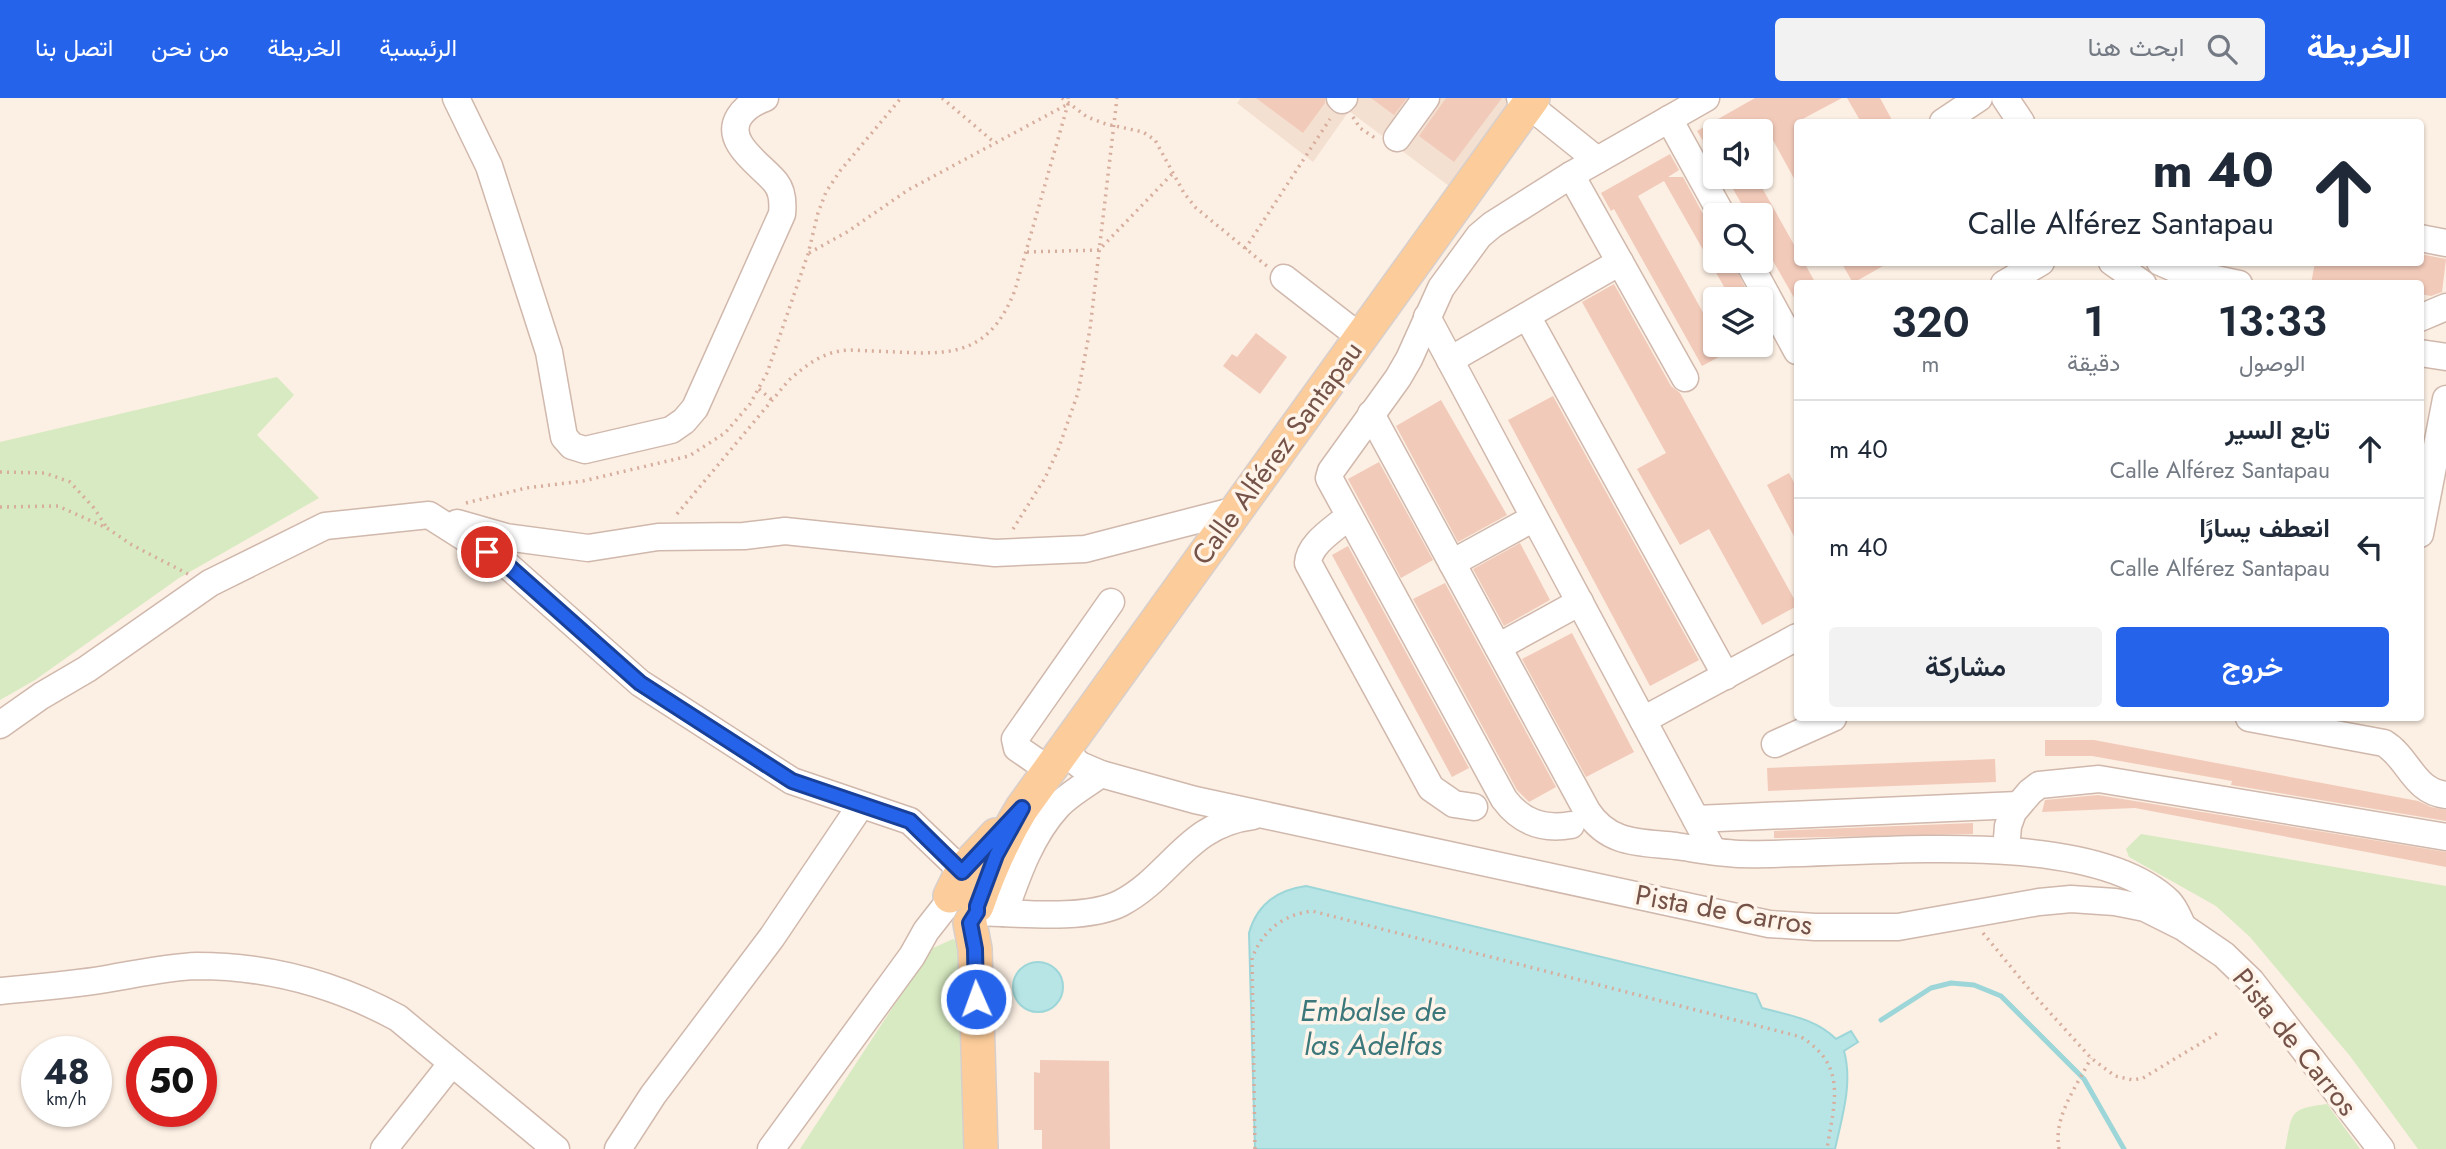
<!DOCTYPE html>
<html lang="ar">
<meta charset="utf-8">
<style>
:root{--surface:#fff;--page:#f2f2f3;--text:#1f2937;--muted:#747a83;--line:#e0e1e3;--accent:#2563eb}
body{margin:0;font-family:Jost,Vazirmatn,sans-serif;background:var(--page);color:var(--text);direction:rtl;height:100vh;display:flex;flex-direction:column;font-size:26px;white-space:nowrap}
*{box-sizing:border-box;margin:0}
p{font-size:23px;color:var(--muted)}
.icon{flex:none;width:38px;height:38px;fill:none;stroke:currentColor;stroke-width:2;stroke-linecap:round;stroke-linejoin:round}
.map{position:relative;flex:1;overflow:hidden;direction:ltr}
.sheet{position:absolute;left:1794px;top:182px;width:630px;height:441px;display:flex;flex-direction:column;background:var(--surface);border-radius:7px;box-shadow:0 2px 5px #0004;direction:rtl}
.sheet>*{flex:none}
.guide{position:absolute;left:1794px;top:21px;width:630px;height:147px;border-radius:7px;box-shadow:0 2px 5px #0004;direction:rtl;background:#fff;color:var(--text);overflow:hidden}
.tools{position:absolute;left:1703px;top:21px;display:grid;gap:14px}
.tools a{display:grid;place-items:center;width:70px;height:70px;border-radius:7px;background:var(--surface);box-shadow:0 2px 5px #0004;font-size:35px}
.speed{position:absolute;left:21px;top:938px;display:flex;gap:14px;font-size:35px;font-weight:700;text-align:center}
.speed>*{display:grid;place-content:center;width:91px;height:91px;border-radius:50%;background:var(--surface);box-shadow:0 2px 5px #0004;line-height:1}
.speed small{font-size:18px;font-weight:400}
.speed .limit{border:10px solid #d22;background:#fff;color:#111}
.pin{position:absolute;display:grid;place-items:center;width:60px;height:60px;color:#fff;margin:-30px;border:4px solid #fff;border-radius:50%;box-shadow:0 2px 7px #0007}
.me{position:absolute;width:77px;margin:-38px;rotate:358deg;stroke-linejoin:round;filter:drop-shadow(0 0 5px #0008)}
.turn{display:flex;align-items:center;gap:24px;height:147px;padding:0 35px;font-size:32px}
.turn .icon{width:91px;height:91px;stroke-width:2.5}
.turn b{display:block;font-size:49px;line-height:60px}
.eta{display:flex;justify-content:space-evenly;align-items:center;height:119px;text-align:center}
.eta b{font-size:42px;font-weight:600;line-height:49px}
.button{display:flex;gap:14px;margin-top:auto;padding:14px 35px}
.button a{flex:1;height:80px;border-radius:7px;background:var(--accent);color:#fff;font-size:28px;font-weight:600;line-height:80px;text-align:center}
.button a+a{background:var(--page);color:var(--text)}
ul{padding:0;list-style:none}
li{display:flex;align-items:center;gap:21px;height:98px;padding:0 35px;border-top:2px solid var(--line)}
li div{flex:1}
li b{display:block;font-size:26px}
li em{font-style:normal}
header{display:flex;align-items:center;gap:42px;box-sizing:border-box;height:98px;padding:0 35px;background:var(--accent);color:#fff}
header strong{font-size:33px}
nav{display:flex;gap:38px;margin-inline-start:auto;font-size:24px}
.search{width:490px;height:63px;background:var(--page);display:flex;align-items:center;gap:18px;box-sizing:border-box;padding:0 24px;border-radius:7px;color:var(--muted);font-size:26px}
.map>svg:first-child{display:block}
.residential{fill:#f4e0d1}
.green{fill:#d7eac1}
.water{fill:#b7e5e6;stroke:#9dd6d8;stroke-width:2}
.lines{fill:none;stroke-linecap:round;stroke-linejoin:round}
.stream{stroke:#9dd6d8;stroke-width:5}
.building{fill:#f2caba}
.minor-casing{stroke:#d0b8ac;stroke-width:29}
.major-casing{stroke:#d8cfcc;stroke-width:36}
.path{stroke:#d7ad9d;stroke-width:3.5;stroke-dasharray:2 5;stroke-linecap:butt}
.minor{stroke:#fff;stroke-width:26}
.major{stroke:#fccc9a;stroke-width:33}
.route-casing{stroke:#184099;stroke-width:18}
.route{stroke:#2563eb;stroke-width:12}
.labels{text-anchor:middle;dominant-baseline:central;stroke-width:7;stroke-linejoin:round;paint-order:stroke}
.street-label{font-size:28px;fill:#755349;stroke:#fff4e9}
.water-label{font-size:30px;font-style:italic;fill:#3c787b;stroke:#fff4e9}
</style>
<header>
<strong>الخريطة</strong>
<div class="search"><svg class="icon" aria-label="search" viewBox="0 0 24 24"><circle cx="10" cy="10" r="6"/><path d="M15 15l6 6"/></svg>ابحث هنا</div>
<nav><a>الرئيسية</a><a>الخريطة</a><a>من نحن</a><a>اتصل بنا</a></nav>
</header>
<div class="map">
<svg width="2446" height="1051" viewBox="0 0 2446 1051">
<rect width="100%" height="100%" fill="#fcefe3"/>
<path class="residential" d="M1241,0H1515L1449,88L1349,13L1313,64L1237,5Z"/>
<g class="green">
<path d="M277,279L294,297L257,337L319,400L179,480L35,582L0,602V344Z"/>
<path d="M2141,736L2446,788V1051H2418L2350,958L2250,839L2216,808L2129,759L2126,751Z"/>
<path d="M953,841L958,845L968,1051H800L931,851Z"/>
<path d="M2327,1006L2360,1051H2285C2293,1015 2287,1011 2327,1006Z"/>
</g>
<g class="water">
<path d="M1306,788L1756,896L1762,910C1789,917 1816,921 1836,941L1851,933L1858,944L1844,953C1853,985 1842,1019 1835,1051H1255L1249,835C1257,806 1277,792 1306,788Z"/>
<circle cx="1038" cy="889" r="25"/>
</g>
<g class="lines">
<path class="stream" d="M1881,922L1931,890L1951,885L1974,887L2001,898L2084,981L2124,1051"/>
</g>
<g class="building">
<path d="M1256,0H1325V5L1303,35Z"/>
<path d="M1371,0H1407L1394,17Z"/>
<path d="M1446,0H1502L1454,64L1419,38Z"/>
<path d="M1755,0H1842L1797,24V86L1763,24L1747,33H1715V62L1697,33Z"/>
<path d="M1847,0H1880L1893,24H1861Z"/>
<path d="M1670,56L1679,72L1668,79H1683L1708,125L1715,131V163H1732L1751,201H1731L1664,83L1638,98L1715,236V247H1741L1702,268L1614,111L1611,113L1601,95Z"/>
<path d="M1726,79H1756L1797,152V164H1804L1816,186H1797V205L1760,140V117H1748Z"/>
<path d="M2420,156L2446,161L2442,194L2431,198L2420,196V186H2370L2354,182L2353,186H2311L2315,164H2420Z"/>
<path d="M1841,164H1890L1853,185Z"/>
<path d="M1614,186L1671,288L1680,295L1797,506V508L1762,527L1709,431L1680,447L1637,371L1666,355L1582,204Z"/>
<path d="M1256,235L1287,259L1260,296L1223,268L1232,256L1237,259Z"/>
<path d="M1553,298L1699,562L1650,588L1508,322Z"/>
<path d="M1441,302L1507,417L1458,444L1396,328Z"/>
<path d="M1379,364L1433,462L1401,480L1348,381Z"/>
<path d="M1789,375L1797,390V444L1767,387Z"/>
<path d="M1520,445L1550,502L1504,528L1473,471Z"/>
<path d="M1348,448L1469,670L1452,679L1332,457Z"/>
<path d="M1445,485L1556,689L1529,704L1517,692L1413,501Z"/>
<path d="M1572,535L1634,654L1586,679L1522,561Z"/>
<path d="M2045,642H2094L2418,703L2431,709L2446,712V723L2231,687L2232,683L2092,658H2045Z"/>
<path d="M1995,661L1996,684L1768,693L1767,670Z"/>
<path d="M2098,697L2446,754V769L2135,710L2042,714L2045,702Z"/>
<path d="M1973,725V736L1774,740V733Z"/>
<path d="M1040,962L1109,963L1110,1051H1042V1032H1034V974L1040,975Z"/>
</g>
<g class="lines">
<defs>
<g id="minor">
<path d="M456,0L489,68L549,254L564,339L572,348L585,352L671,332L684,323L695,310L782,116C783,106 783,94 776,85C763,68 723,45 739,19C745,9 754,4 765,0"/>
<path d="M1340,0L1342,2L1344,0"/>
<path d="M1520,0L1597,62"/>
<path d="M2005,0L2021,24"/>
<path d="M1669,21L1722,117"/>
<path d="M1943,24L1979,0"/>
<path d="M1397,40L1426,0"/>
<path d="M1571,77L1685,280"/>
<path d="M2420,140L2446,145"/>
<path d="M1748,163L1797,253"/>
<path d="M2112,164L2143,186"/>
<path d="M2160,164L2183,174L2239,186"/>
<path d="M1284,180L1360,239"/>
<path d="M2004,186L2041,164"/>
<path d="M1527,218L1726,578"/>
<path d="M1427,219L1713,753"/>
<path d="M2420,220L2446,209"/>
<path d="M2420,255L2446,259"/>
<path d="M1450,262L1620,164"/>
<path d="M1371,316L1587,713C1609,747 1640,744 1676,748C1697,751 1718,755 1739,756C1850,759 2086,724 2169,804C2175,810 2178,819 2182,827"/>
<path d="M1349,418C1336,430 1309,445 1308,465L1431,690L1454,706L1474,709"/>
<path d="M457,425L506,439L588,450L658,439L744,438L785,433L995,455L1085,451L1236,412"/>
<path d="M2420,436L2446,301"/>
<path d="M1452,465L1534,420"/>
<path d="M1498,549L1580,504"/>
<path d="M2249,620L2384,645C2409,660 2413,693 2446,697"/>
<path d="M1643,622L1797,539"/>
<path d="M0,627L41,598L87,571L210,485L325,428L429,417L506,466L640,585L792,683L910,723L962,773"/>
<path d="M1775,646L1833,620"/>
<path d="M1063,653L1080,667L1101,676L1195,702L1769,826L1815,829H1898L2039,804L2071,801L2115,804L2145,810L2183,829L2224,857L2251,883L2381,1051"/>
<path d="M1049,672L1017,650L1015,641L1111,504"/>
<path d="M1696,721L2018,707"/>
<path d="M1571,727C1543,732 1521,724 1504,701L1329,380L1331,373L1398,280L1409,261L1441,190L1479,138L1492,127L1571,77L1706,0"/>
<path d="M2006,752L2008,728L2013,714L2030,694L2039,687L2099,681L2446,739"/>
<path d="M977,814C1017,815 1086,823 1121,805C1172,778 1187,726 1253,718"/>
<path d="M1004,815C1017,778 1031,737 1058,708C1069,696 1087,686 1101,676"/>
<path d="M0,893C37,889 75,887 112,880C141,875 168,869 197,868C269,868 335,886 398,920L556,1051"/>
<path d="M384,1051L452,965"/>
<path d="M618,1051L653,997L772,839L861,707"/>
<path d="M771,1051L912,858L926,833L944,810"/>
</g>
<g id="major">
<path d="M950,798L962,773L996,737"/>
<path d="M977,808C989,773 1003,741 1022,710L1533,0"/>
<path d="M970,825L975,851L981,1051"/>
</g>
</defs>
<use href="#minor" class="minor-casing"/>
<use href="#major" class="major-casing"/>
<g class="path">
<path d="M942,0L995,45"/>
<path d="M1062,0L1087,19L1106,26L1143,34L1155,42L1184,95L1196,110L1268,169"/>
<path d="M1353,19L1360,30L1375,40"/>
<path d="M1245,151L1330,21"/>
<path d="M1027,154L1099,152L1174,74"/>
<path d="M809,155L847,134L908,92L1068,6"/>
<path d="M759,291L772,302"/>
<path d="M0,374L45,375L70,384L94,410L107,430"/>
<path d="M466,405L526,390L583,383L689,358L725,335L750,306L767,275L808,156L818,115L826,94L840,73L901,0"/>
<path d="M0,409L58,408L107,430L132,447L188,476"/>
<path d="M677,416L789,282C804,269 820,256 840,253C850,251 862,253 872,253C939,255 986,267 1015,192L1068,6V0"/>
<path d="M1013,431L1045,380L1058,352L1078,295L1090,231L1117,0"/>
<path d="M1983,835L2034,897L2091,960L2115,978L2133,982L2143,980L2221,933"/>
<path d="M1255,1051L1252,860C1263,832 1283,817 1312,813L1801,939C1848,968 1834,1005 1827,1051"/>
<path d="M2059,1051C2053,1018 2077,988 2091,960"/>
</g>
<use href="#minor" class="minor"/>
<use href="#major" class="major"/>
</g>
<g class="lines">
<defs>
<path id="route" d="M487,454L506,466L640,585L792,683L910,723L962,774L1022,710L996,757L977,808V814L970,825L975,851L976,901"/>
</defs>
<use href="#route" class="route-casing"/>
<use href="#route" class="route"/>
</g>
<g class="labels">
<g class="street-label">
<text transform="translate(1277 355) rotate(-54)">Calle Alférez Santapau</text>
<text transform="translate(1724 812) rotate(10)">Pista de Carros</text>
<text transform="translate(2295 944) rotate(51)">Pista de Carros</text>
</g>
<g class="water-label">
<text x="1373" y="912">Embalse de<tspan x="1373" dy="34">las Adelfas</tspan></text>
</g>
</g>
</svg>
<div class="tools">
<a><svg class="icon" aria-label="sound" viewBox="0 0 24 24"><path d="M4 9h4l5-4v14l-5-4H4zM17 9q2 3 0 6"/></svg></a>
<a><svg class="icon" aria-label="search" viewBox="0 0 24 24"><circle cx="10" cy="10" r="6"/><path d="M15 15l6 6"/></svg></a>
<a><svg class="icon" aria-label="layers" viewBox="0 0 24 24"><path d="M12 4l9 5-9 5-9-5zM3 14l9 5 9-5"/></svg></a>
</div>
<div class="speed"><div>48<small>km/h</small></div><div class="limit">50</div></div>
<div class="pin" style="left:487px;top:454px;background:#d93025"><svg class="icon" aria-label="arrive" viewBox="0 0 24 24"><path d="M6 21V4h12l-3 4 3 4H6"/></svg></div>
<svg class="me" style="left:976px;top:901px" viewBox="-20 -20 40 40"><circle r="17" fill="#2563eb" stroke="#fff" stroke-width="3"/><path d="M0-11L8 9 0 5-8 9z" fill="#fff"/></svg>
<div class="guide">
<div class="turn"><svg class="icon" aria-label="ahead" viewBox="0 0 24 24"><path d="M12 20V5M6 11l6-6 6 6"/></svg><div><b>40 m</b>Calle Alférez Santapau</div></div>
</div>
<section class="sheet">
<div class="eta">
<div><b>13:33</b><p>الوصول</p></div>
<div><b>1</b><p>دقيقة</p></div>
<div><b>320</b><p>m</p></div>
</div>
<ul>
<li><svg class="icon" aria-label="ahead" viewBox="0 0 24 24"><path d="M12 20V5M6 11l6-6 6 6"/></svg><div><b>تابع السير</b><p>Calle Alférez Santapau</p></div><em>40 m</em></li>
<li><svg class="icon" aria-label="left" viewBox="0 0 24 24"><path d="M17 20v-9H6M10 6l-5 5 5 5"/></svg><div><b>انعطف يسارًا</b><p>Calle Alférez Santapau</p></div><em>40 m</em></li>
</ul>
<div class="button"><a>خروج</a><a>مشاركة</a></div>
</section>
</div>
